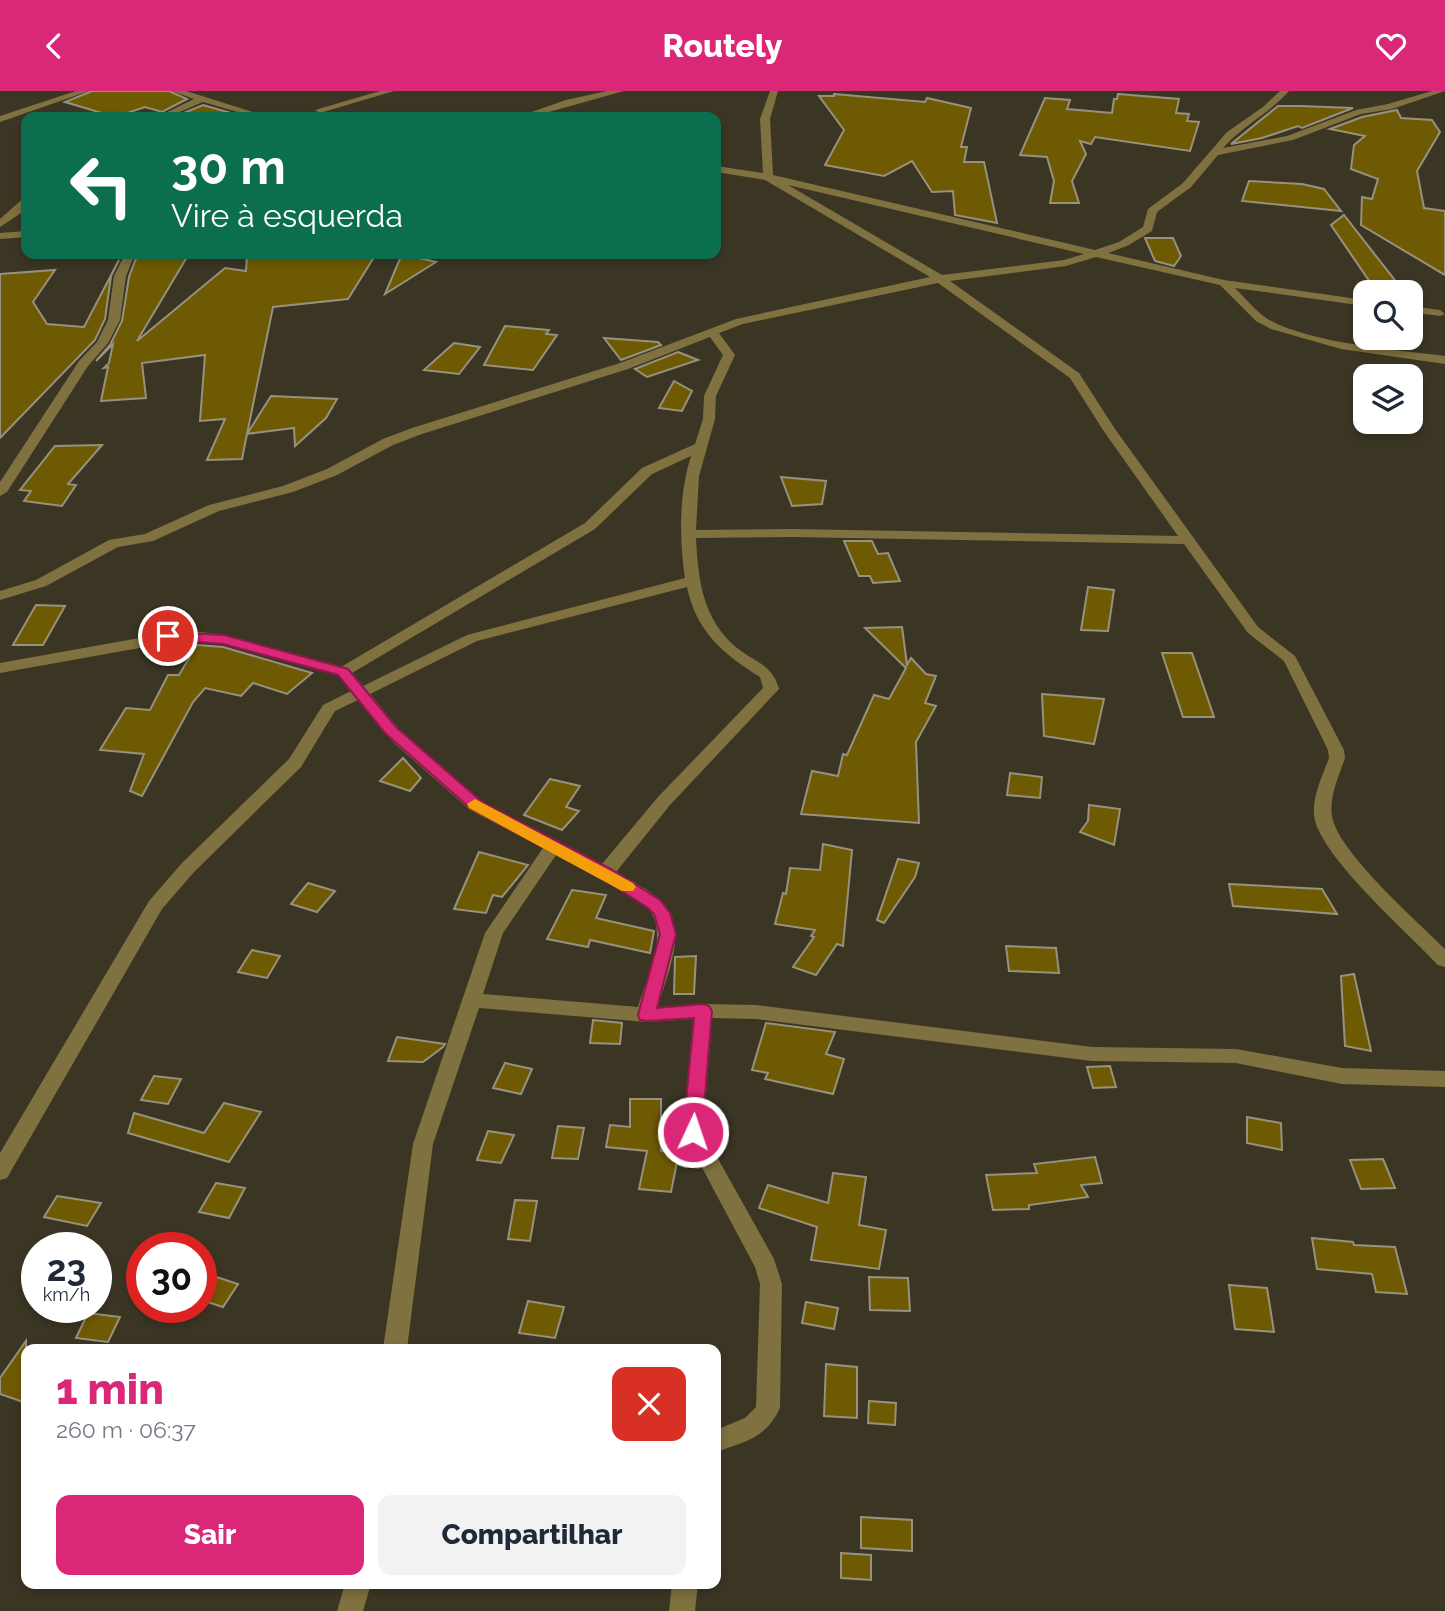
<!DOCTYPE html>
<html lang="pt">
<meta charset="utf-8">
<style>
:root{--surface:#fff;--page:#f2f2f3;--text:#1f2937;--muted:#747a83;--accent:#db2777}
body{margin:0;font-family:Raleway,sans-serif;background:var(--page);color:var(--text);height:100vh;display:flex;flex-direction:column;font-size:26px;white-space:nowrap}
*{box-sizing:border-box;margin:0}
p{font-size:23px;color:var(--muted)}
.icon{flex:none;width:38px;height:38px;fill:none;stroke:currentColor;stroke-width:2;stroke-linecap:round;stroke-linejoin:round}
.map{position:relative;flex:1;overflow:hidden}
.sheet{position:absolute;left:21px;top:1253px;width:700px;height:245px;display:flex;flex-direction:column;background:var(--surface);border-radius:14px;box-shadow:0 4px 10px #0003}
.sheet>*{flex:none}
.guide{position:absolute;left:21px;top:21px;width:700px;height:147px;border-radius:14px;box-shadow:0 4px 10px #0003;background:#0b6e4f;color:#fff;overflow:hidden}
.tools{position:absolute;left:1353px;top:189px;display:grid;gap:14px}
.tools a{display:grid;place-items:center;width:70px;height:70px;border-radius:14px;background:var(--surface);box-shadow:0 4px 10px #0003;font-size:35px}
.speed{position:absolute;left:21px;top:1141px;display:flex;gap:14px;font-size:35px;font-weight:700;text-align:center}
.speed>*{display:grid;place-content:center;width:91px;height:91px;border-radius:50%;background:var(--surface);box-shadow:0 4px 10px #0003;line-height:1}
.speed small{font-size:18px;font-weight:400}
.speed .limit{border:10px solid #d22;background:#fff;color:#111}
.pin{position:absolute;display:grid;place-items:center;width:60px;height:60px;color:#fff;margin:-30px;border:4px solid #fff;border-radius:50%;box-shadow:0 2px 7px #0007}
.me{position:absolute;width:77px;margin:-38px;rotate:3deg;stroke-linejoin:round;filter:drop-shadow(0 0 5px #0008)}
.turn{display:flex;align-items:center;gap:24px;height:147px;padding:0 35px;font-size:32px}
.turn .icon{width:91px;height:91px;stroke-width:2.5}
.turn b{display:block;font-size:49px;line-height:60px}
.round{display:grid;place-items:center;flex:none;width:74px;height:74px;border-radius:14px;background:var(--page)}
.overview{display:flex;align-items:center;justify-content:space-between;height:119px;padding:0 35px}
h1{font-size:42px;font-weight:800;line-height:52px;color:var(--accent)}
.cta{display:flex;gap:14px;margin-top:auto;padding:14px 35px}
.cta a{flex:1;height:80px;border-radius:14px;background:var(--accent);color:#fff;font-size:28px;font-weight:800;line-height:80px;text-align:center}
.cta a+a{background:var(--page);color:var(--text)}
header{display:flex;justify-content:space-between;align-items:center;height:91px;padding:0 35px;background:var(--accent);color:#fff;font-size:32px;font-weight:800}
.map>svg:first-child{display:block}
.building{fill:#6f5a04;stroke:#97917d;stroke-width:2}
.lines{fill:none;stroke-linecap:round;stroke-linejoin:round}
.minor{fill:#807140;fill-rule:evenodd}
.route{fill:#db2777;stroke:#8e194d;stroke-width:2}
.slow{fill:#f59e0b}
</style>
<header><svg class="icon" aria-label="back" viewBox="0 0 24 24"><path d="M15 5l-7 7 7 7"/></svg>Routely<svg class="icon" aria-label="heart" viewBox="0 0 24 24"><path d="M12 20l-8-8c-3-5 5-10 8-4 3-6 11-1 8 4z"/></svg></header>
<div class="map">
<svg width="1445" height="1520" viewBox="0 0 1445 1520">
<rect width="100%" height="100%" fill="#3b3624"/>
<g class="building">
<path d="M92,0H169L187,8L162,21L145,16L115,26L65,11Z"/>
<path d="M834,3L925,11L927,7L971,17L961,56H967L964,71H984L997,132L955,124L953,100L932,101L912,70L884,85L825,74L844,39L819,5H834Z"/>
<path d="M1118,3L1179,8L1176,22L1189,23L1187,30L1199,31L1190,60L1095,46L1091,53L1080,50L1086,63L1072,90L1079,112H1050L1054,90L1047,66L1020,64L1045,7L1070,9L1067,18L1112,22L1114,8H1117Z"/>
<path d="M203,14L238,24V26H174Z"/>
<path d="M1278,15H1300L1353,17L1302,37L1298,35L1262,47L1231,53Z"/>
<path d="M1397,19L1401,27L1432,29L1440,41L1417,80L1424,117L1445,120V184L1361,134L1362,106L1372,108L1378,88L1351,78L1354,54L1365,45L1330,38L1362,26Z"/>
<path d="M1249,90L1302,93L1324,98L1341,120L1242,110Z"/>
<path d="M1344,124L1401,197H1374L1331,134Z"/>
<path d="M1145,147H1173L1181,165L1174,175L1155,170Z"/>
<path d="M247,163H376L348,208L273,216L247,343L271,305L337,308L326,327L295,355L294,337L247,343L242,368L207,369L225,328L200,330L205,264L142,272L146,307L101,310L108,276L104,277L109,272L113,253L96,270L110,254L122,230L129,186L137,165L187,166L137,250L225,177L246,180Z"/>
<path d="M402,163L436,171L385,203Z"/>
<path d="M119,169L111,185L105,228L95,249L0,347V183L55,179L33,211L47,233L84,236Z"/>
<path d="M505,235L549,239L546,243L557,244L533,279L484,274Z"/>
<path d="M604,247L658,251L661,254L621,269Z"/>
<path d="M454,252L480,256L459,283L424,279Z"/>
<path d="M678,261L698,269L647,286L635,278Z"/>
<path d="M674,290L692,300L682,320L659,317Z"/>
<path d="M102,354L68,393L76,394L62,415L24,410L31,400L20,399L55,355Z"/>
<path d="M781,386L826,390L822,413L792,415Z"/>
<path d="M844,450H872L878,463L888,462L900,490L873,492L870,485H859Z"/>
<path d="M1088,496L1114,499L1108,540L1081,539Z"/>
<path d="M36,514L65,515L43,554H13Z"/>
<path d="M902,536L907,574L911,567L926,583L936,585L925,612L936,615L916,651L919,732L801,723L812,680L838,685L843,663L847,664L874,604L889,608L906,577L865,537Z"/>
<path d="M197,554L223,556L312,582L287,603L253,592L241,605L205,597L193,611L142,705L130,700L144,663L100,659L126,617L150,619L168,584H179Z"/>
<path d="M1162,562H1192L1214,626H1183Z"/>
<path d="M1042,603L1104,608L1094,653L1044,645Z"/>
<path d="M403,667L421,687L410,700L380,690Z"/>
<path d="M1010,682L1042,686L1040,707L1007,704Z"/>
<path d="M550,688L580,695L566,716L579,720L562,739L524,724Z"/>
<path d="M1089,714L1120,718L1114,754L1080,741L1088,730Z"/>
<path d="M823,753L852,759L843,855L837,853L816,884L793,876L814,846L811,845L815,839L775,833L783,802L786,803L790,777L820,779Z"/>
<path d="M479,761L528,774L502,806L493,804L486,822L454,818Z"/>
<path d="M898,768L919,772L915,786L884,832L877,829Z"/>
<path d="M308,792L335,800L317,821L291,813Z"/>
<path d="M1229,793L1322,798L1337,823L1233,815Z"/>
<path d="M572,799L606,804L596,827L654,840L650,862L590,849L588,856L547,848Z"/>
<path d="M1006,855L1056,857L1059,882L1009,880Z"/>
<path d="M252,859L280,865L267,887L238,881Z"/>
<path d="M696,865L694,903H674L675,866Z"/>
<path d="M1354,883L1371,960L1345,955L1341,885Z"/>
<path d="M593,929L622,932L620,953L590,952Z"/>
<path d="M766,932L835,941L826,963L844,968L833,1003L765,988L768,982L752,979Z"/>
<path d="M397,946L445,953L443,956L423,971L388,970Z"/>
<path d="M505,972L532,978L521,1003L493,997Z"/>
<path d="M1110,975L1116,996L1093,997L1087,976Z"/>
<path d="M154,985L181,988L168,1013L141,1009Z"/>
<path d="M630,1008H661V1060L679,1061L671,1101L639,1098L647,1060L606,1056L610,1034L630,1036Z"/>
<path d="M224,1012L261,1021L229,1071L128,1042L134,1022L204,1042Z"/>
<path d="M1247,1026L1281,1032L1282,1059L1247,1052Z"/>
<path d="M558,1035L584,1037L578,1068L552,1067Z"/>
<path d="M488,1040L514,1044L501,1072L477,1069Z"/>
<path d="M1095,1066L1102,1092L1081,1094L1088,1106L1029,1114V1118L993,1119L986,1084L1037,1082L1034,1073Z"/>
<path d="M1383,1068L1395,1097L1361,1098L1350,1069Z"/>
<path d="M833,1082L866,1086L859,1134L886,1139L879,1178L811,1169L817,1136L759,1117L768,1094L828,1112Z"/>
<path d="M216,1092L245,1097L229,1127L199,1121Z"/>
<path d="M57,1105L101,1112L87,1135L44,1126Z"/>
<path d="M515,1109L537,1110L530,1150L508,1148Z"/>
<path d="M1312,1147L1353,1151L1354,1154L1395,1156L1407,1203L1376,1201L1372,1183L1317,1178Z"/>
<path d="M201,1181L238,1193L223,1216L201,1209Z"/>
<path d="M869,1186L908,1187L910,1220L870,1219Z"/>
<path d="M1229,1194L1267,1197L1274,1241L1235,1238Z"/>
<path d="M528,1210L564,1216L555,1247L519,1242Z"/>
<path d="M806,1211L838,1217L834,1238L802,1232Z"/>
<path d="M88,1222L120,1226L108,1251L76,1247Z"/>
<path d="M26,1250V1312L0,1303V1287Z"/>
<path d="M826,1273L857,1276V1327L824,1325Z"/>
<path d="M869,1310L896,1312L895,1334L868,1332Z"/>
<path d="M861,1426L912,1429V1460L861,1457Z"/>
<path d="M841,1462L871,1464V1489L841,1487Z"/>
</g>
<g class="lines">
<g class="minor">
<path d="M76,0H89L0,31V25Z"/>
<path d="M172,0H186L269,26H255L203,11L168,26H157L194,8Z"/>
<path d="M380,0H394L320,22L315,19Z"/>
<path d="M607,0H624L531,26H517L566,9Z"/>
<path d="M770,0H778L770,28L773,84L1095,159L1119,151L1143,136L1148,118L1183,92L1227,41L1263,16L1280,0H1289C1270,22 1242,35 1223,57L1287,45L1356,19L1388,13L1432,0H1445L1392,18L1361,23L1293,49L1218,64L1191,96L1157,121L1152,140L1127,155L1108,162L1224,189L1365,209V215L1235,197C1245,207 1255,219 1266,227C1306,252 1397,259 1445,265V273L1341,258L1271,238L1256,230L1220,194L1096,166L1066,175L950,190L1079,282L1115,338L1258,536L1295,565L1344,659L1345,667C1339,685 1329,705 1332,725C1337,760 1418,831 1445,858V876L1438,874C1407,841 1327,771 1315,730C1310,710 1322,686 1329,667L1328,659L1284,570L1248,542L1184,453L793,446L696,447C698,489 703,529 737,557C756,572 772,573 779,598L670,714L616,781C631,790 650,799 662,811C690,838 666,885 658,916L703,913L756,914L1092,956L1236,958L1342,977L1445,980V996L1342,993L1236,972L1092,970L756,928L712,927L703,1041L774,1168L782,1193L780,1317C765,1348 746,1350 716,1361V1339L745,1327L756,1316L760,1193L755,1176L683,1041L693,928L646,931L479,917L433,1053L407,1258H383L413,1053L485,842L543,757L470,719L393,651L358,609L335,620L301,676L194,781L162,818L7,1087L0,1089V1062L149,810L182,772L289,668L323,614L351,600L338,584L223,553L184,549L0,582V572L184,539L224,544L341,576L585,432L642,377L695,353L703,328L704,305L723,264L710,246L628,278L422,343L393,354L337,384L293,401L219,420L153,450L118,456L46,495L0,509V500L36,489L109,449L145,443L209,414L283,395L327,378L383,348L412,337L620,272L736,228L930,186L765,89L716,81V75L763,82L760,28ZM788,94L1084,163L1064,169L942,184ZM938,192L1070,287L1103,339L1178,445L793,438L696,439L699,385L715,328L716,305L735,264L719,242L743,233ZM691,365C679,403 679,447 685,487L467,544L363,595L352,582L595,438L652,383ZM687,496C696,540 723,563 760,586L763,597L658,706L602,773L482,711L405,645L370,603L477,550ZM556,764L599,786L648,817C670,843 646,888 638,916L483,903L503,842Z"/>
<path d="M26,105L24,120L0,136V128Z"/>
<path d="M26,140V146L0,148V142Z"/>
<path d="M125,163H135L126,185L120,229L108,252L88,275L7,401L0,405V391L79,270L97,251L108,229L114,185Z"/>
<path d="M1410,215L1440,219L1445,223L1440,225L1410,221Z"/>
<path d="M345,1493H371L363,1520H337Z"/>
<path d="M672,1493H698L695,1520H669Z"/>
</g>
</g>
<path class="route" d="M168,541L224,544L348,578L396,636L482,711L611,778L660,809L670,822L676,843L657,917L703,913L709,915L712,920L702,1041L699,1046L693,1048L686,1046L683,1041L694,927L646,930L640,929L638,924L660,843L654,823L648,817L600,786L471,718L385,642L338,584L223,553L163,548L161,545Z"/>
<path class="slow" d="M475,708L633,792L636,796L633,800H622L469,717L467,713Z"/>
</svg>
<div class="tools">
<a><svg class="icon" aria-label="search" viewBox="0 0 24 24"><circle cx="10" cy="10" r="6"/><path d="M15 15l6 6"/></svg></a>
<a><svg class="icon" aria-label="layers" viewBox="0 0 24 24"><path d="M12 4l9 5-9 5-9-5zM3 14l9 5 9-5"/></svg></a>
</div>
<div class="speed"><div>23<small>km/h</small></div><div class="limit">30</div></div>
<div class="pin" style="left:168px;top:545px;background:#d93025"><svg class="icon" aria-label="arrive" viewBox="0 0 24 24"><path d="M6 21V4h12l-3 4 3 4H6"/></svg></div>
<svg class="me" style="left:693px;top:1041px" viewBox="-20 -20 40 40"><circle r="17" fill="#db2777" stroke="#fff" stroke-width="3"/><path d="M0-11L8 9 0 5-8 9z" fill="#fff"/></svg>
<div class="guide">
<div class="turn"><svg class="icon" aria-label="left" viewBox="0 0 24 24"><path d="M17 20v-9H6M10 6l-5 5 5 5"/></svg><div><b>30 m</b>Vire à esquerda</div></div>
</div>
<section class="sheet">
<div class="overview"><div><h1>1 min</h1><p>260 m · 06:37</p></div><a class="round" style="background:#d93025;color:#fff"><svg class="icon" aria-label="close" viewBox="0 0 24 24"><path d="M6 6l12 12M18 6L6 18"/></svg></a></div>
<div class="cta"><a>Sair</a><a>Compartilhar</a></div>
</section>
</div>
